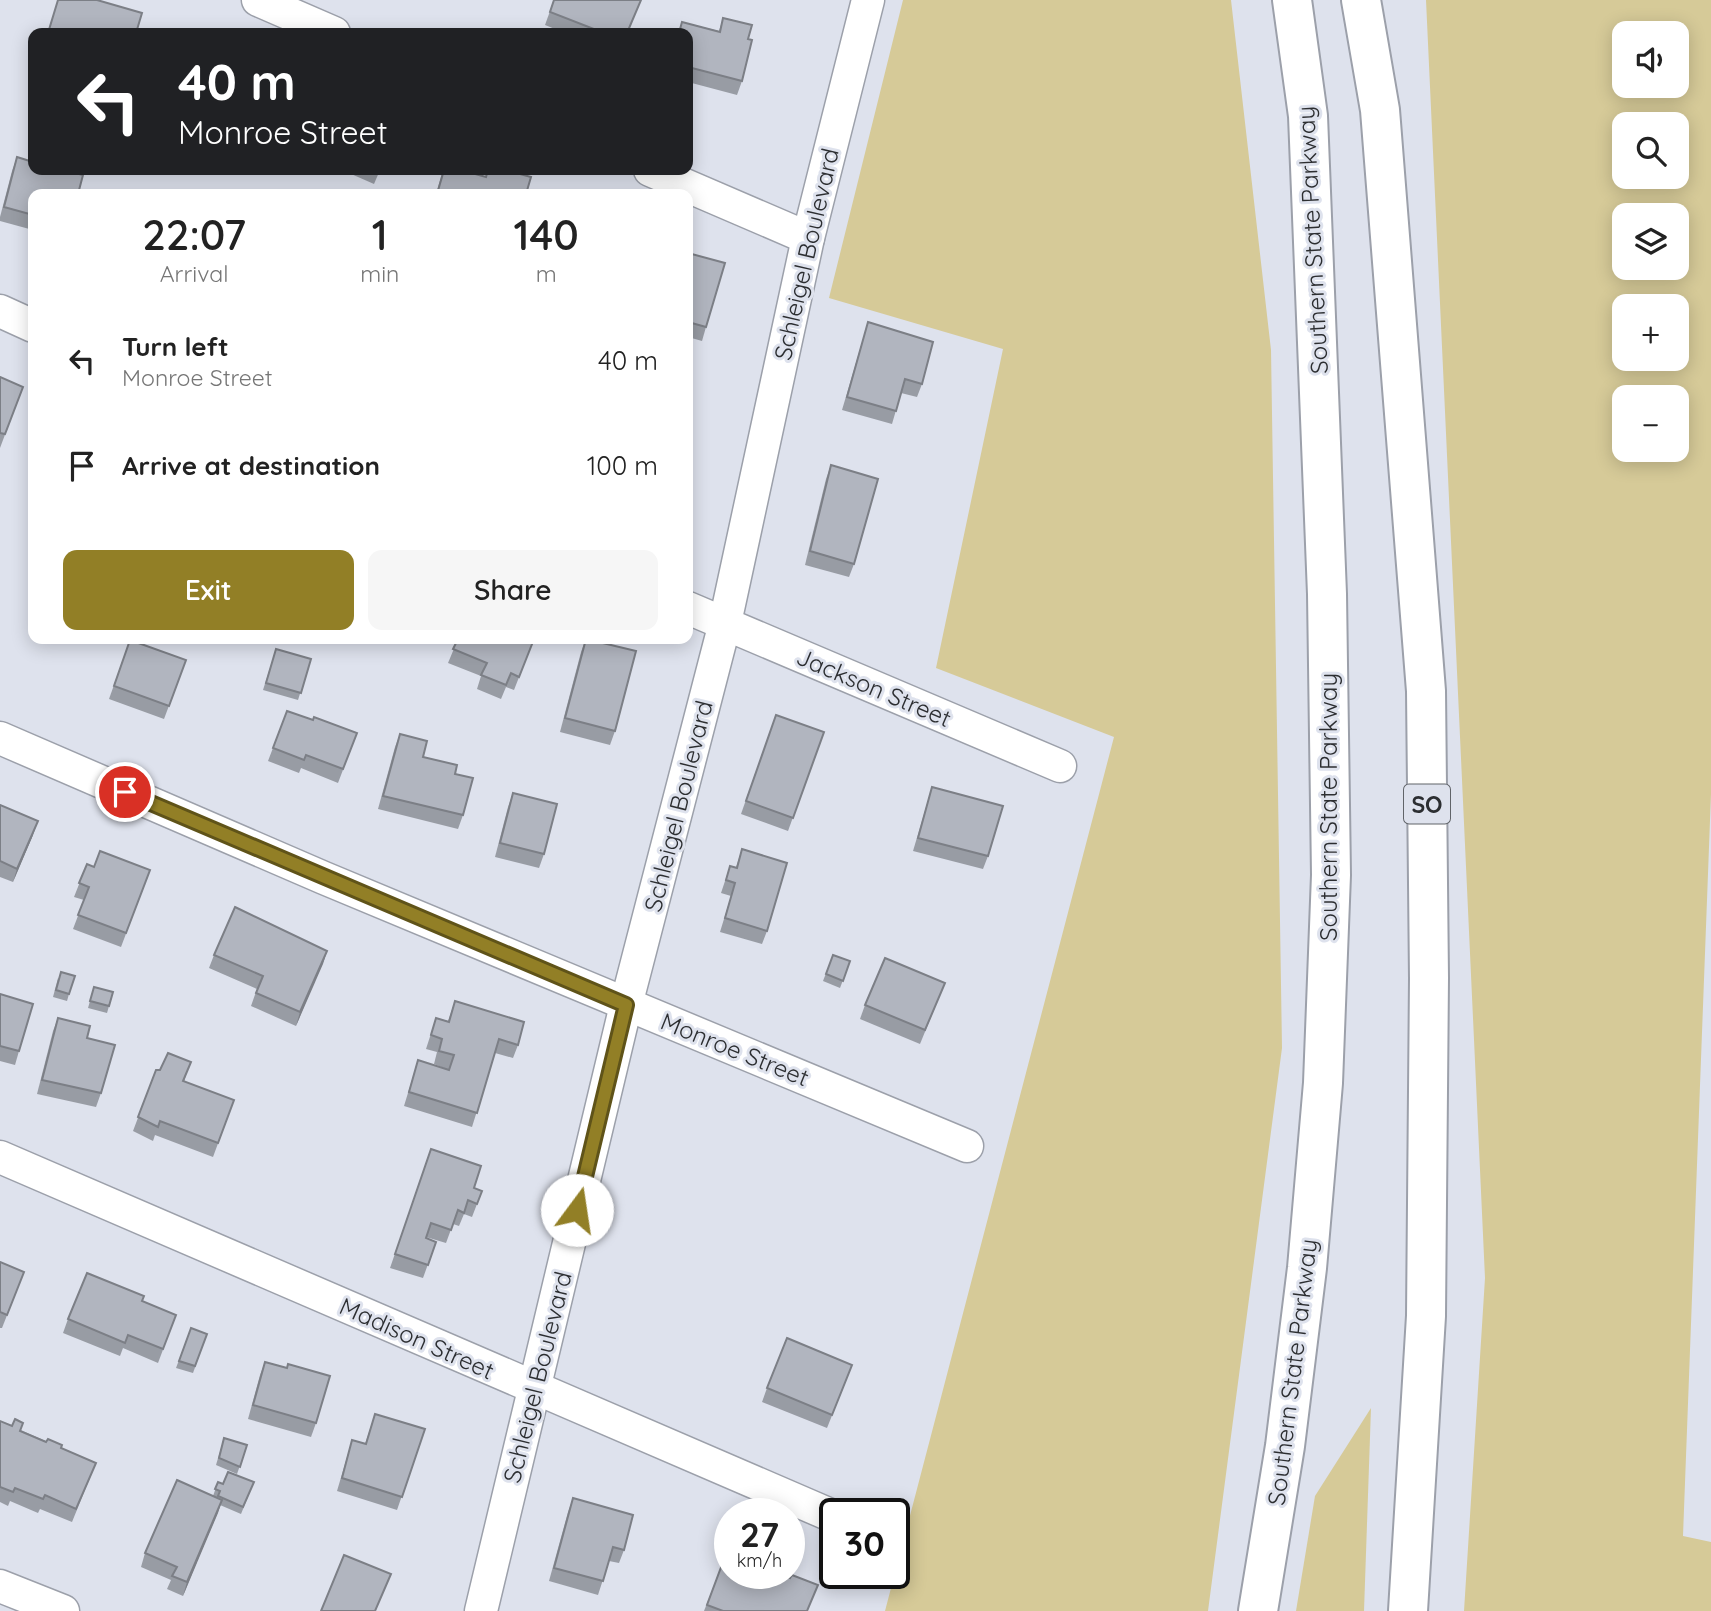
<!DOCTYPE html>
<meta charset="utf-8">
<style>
:root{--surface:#fff;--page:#f6f6f6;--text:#222;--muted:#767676;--accent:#927f26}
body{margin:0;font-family:Quicksand,sans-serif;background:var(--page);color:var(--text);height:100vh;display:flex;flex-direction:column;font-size:26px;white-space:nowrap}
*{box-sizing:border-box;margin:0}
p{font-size:23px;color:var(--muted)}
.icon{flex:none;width:38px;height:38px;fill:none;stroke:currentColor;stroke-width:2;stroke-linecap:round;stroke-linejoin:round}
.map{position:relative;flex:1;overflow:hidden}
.drawer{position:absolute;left:28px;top:189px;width:665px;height:455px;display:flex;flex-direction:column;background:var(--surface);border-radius:14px;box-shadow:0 4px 18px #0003}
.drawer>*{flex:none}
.banner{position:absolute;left:28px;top:28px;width:665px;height:147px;border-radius:14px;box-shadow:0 4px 18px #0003;background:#202124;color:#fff;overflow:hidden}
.fabs{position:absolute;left:1612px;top:21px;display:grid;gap:14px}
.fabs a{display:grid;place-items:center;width:77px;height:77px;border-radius:14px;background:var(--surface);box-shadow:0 4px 18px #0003;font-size:35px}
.speed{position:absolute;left:714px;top:1498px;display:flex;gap:14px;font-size:35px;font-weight:700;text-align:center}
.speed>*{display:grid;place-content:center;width:91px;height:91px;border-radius:50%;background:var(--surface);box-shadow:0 4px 18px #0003;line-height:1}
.speed small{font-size:18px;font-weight:400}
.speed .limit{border:4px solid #111;border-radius:10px;background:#fff;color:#111}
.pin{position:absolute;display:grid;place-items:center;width:60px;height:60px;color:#fff;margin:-30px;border:4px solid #fff;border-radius:50%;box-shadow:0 2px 7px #0007}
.me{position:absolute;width:77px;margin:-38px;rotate:14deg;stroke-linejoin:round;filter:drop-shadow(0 0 5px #0008)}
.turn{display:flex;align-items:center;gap:24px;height:147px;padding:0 35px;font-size:32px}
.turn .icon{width:91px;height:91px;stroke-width:2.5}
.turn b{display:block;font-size:49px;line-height:60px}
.eta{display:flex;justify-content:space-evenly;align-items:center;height:119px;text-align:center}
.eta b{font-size:42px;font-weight:600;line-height:49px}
.primary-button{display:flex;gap:14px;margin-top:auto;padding:14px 35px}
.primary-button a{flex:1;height:80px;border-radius:14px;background:var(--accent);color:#fff;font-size:28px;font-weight:600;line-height:80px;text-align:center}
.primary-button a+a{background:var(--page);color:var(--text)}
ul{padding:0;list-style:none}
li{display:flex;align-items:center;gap:21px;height:105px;padding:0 35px}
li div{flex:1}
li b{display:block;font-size:26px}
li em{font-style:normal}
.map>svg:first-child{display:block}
.green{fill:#d6ca98;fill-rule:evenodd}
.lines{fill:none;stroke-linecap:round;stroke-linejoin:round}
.minor-casing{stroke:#9ca0aa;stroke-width:35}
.motorway-casing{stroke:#9ca0aa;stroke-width:42}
.minor{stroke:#fff;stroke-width:32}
.motorway{stroke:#fff;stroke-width:38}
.wall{fill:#989ca4}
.shaded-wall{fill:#7c7f86}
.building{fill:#b1b5bf;stroke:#7c7f86;stroke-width:2}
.route-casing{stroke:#5f5319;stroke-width:18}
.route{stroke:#927f26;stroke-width:12}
.labels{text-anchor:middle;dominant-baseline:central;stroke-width:6;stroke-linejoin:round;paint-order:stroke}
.shield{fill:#dee2ed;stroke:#616469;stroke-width:2}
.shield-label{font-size:23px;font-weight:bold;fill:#2c2e31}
.street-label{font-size:24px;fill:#2c2e31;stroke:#dee2ed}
</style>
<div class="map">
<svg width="1711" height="1611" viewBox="0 0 1711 1611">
<rect width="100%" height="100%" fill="#dee2ed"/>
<g class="green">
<path d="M903,0H1231L1271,350L1282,1048L1208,1611H885L1114,737L936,668L1003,349L829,298Z"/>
<path d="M1426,0H1711V794L1683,1536L1711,1542V1611H1464L1485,1278ZM1624,33H1676V86H1624ZM1624,124H1676V177H1624ZM1624,215H1676V268H1624ZM1624,306H1676V359H1624ZM1624,397H1676V450H1624Z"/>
<path d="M1371,1408L1364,1611H1296L1315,1496Z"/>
</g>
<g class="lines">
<defs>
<g id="minor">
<path d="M258,0L334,33"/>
<path d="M650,170L808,238"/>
<path d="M0,311L33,326"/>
<path d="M688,608L1060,766"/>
<path d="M0,738L324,878L967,1146"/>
<path d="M0,1157L835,1517"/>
<path d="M0,1586L63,1611"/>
<path d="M481,1611L626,1005L725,623L808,238L868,0"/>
</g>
<g id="motorway">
<path d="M1361,0L1380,110L1426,691L1429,978L1426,1316L1408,1611"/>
<path d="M1258,1611L1285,1446L1307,1268L1323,1083L1331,875L1327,594L1308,116L1292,0"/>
</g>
</defs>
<use href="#minor" class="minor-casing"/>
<use href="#motorway" class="motorway-casing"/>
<use href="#minor" class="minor"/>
<use href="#motorway" class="motorway"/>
</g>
<g class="wall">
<path d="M554,0L628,33H565L545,25Z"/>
<path d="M723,18L748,39L742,81L737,95L688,82V33H678L682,22L719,31Z"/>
<path d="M17,157L33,194V230L0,221V217L12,171Z"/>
<path d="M342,170H380L374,184Z"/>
<path d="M443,170H461L485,177L488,170H505L526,194H436Z"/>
<path d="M688,253L706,327L702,341L688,337Z"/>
<path d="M868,322L922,384L917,397L901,393L892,424L842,410Z"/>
<path d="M0,377L23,387L0,448Z"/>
<path d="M831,465L854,564L849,577L805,565L826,479Z"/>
<path d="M458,639H534L514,690L506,687L501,699L477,689L481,676L448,663Z"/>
<path d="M586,639L615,731L610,745L560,732L581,652Z"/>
<path d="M130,640L186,660L164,719L109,699Z"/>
<path d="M276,649L311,659L298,700L263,690Z"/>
<path d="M287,711L313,720L357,733L338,783L301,768L299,773L268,761Z"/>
<path d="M776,715L824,732L788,831L741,814Z"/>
<path d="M400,734L423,757L455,774L463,815L458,829L378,809L395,747Z"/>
<path d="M932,787L988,856L983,869L913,851Z"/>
<path d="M513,793L544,854L539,868L495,857L508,807Z"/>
<path d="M0,805L33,835L13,882L0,877Z"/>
<path d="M742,849L767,931L762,944L720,932L731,896L721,893L730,866L736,867Z"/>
<path d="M87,864L94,867L150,870L121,947L73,929L84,900L74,897Z"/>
<path d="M327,951L296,1026L251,1006L257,989L209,968L214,955Z"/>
<path d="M833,955L850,961L840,988L823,981Z"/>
<path d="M58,978L69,994L67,1001L53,997Z"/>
<path d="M945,983L920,1044L860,1019L865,1005Z"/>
<path d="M94,987L109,1006L107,1013L88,1008Z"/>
<path d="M0,994L19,1051L15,1065L0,1061Z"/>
<path d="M455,1001L518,1045L513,1058L495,1053L472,1127L404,1106L418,1060L449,1070L434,1064L437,1052L426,1049L436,1018L448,1021Z"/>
<path d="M58,1018L87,1038L101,1093L96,1107L37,1094L53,1031Z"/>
<path d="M156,1070L186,1075L184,1082L234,1100L213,1157L155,1135L153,1141L133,1131Z"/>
<path d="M431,1149L474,1188L482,1191L472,1217L464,1214L459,1226L453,1224L446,1243L426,1237V1238L436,1242L423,1278L390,1268Z"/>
<path d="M0,1262L24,1272L2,1328H0Z"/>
<path d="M142,1301L176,1315L158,1363L123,1348L120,1356L63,1333L68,1319Z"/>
<path d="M191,1328L207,1334L193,1373L176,1368Z"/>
<path d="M265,1362L316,1423L311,1437L248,1419L260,1375Z"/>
<path d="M847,1378L827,1428L762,1402L767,1388Z"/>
<path d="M375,1414L425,1429L397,1510L337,1491L352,1440L365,1444Z"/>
<path d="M0,1421L96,1463L72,1522L40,1509L38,1513L10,1501L8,1506L0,1502Z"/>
<path d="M224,1438L247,1445L237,1474L216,1465Z"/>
<path d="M218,1482L223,1484L254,1482L241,1514L220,1505L183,1596L167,1589L171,1580L141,1567L145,1553L213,1496Z"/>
<path d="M573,1498L624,1550L619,1563L609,1561L598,1595L549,1581L568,1512Z"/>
<path d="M726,1554L808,1611H704Z"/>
</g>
<g class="shaded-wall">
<path d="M38,821L33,835L13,882L17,869Z"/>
<path d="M327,951L323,964L296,1026L300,1012Z"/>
<path d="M222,1500L218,1513L183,1596L187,1582Z"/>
</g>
<g class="building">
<path d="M58,0H97L142,13L136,33H48Z"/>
<path d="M554,0H641L627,33H604L550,12Z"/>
<path d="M723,18L752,25L748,39L752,40L742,81L688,67V33H679L682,22L720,32Z"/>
<path d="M17,157L33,162V170H64L83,175L78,194H33V215L4,207Z"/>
<path d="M444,170H461L486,177L488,170H505L531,177L526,194H437Z"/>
<path d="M688,253L725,263L706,327L688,322Z"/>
<path d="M868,322L933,342L922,384L905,379L896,411L847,397Z"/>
<path d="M0,377L23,387L5,434L0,433Z"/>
<path d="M831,465L878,479L854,564L810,551Z"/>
<path d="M458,639H534L519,677L511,673L506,685L481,675L487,663L453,649Z"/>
<path d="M586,639L636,651L615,731L565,718Z"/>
<path d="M130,640L186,660L169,706L114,686Z"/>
<path d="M276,649L311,659L301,693L266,683Z"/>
<path d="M287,711L313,720L314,717L357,733L343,769L306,755L304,760L273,748Z"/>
<path d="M776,715L824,732L793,818L746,801Z"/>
<path d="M400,734L427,741L423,757L457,765L455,774L473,778L463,815L383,796Z"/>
<path d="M932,787L1003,806L988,856L918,838Z"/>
<path d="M513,793L557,804L544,854L500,843Z"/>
<path d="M0,805L38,821L17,869L0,861Z"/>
<path d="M742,849L787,863L767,931L725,918L735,883L726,880L730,866L737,868Z"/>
<path d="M100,851L150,870L126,933L78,915L89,887L79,883L87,864L94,867Z"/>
<path d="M235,907L327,951L300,1012L256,993L263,976L214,955Z"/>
<path d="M833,955L850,961L843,981L826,974Z"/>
<path d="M885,958L945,983L925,1030L865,1005Z"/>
<path d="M61,972L75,976L69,994L56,990Z"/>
<path d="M94,987L113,992L109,1006L90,1001Z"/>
<path d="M0,994L33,1004L19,1051L0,1046Z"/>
<path d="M455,1001L524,1022L518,1045L499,1039L477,1113L409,1092L418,1060L449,1070L454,1055L439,1051L442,1039L431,1035L436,1018L449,1022Z"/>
<path d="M58,1018L90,1026L87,1038L115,1045L101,1093L42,1080Z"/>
<path d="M168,1053L191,1062L183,1081L234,1100L218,1143L160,1121L158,1127L138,1117L156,1070H160Z"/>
<path d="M431,1149L481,1166L474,1188L482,1191L477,1204L468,1200L464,1213L458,1210L451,1230L431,1223L426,1238L436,1242L428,1265L395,1254Z"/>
<path d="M0,1262L24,1272L7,1315L0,1312Z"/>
<path d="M87,1273L144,1296L142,1301L176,1315L163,1349L128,1335L125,1343L68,1319Z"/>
<path d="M191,1328L207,1334L195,1366L179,1361Z"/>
<path d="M787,1338L852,1365L832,1415L767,1388Z"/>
<path d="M265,1362L287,1368L288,1364L330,1376L316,1423L253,1405Z"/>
<path d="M375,1414L425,1429L402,1497L342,1478L352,1440L366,1444Z"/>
<path d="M15,1419L23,1423L20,1431L46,1442L48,1439L62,1445L61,1448L96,1463L76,1509L45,1495L43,1499L15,1488L13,1492L0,1487V1421L12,1426Z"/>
<path d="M224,1438L247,1445L240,1467L219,1458Z"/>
<path d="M228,1472L254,1482L243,1507L218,1496L220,1491L215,1489L218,1482L223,1484Z"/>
<path d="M177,1480L222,1500L187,1582L172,1576L177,1567L145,1553Z"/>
<path d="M573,1498L633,1515L624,1550L613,1547L603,1581L554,1568Z"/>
<path d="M726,1554L730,1555V1573H777L790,1578L792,1575L818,1585L807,1611H723L707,1605Z"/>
<path d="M344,1555L391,1574L375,1611H321Z"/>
</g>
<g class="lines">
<defs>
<path id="route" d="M125,792L626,1005L577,1210"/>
</defs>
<use href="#route" class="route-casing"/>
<use href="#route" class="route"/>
</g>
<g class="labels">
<rect class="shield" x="1404" y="784.5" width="46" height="39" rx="5"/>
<g class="shield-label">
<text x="1427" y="804">SO</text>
</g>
<g class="street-label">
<text transform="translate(1312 240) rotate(-93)">Southern State Parkway</text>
<text transform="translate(806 254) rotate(-77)">Schleigel Boulevard</text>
<text transform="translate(874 687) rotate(23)">Jackson Street</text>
<text transform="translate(678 806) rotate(-76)">Schleigel Boulevard</text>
<text transform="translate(1328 807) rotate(-90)">Southern State Parkway</text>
<text transform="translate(735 1049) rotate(22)">Monroe Street</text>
<text transform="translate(417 1338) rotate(24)">Madison Street</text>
<text transform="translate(1292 1372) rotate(-83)">Southern State Parkway</text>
<text transform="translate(537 1377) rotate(-76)">Schleigel Boulevard</text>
</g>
</g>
</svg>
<div class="fabs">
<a><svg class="icon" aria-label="sound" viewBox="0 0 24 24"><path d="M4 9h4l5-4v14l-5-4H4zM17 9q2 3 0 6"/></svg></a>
<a><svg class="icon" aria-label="search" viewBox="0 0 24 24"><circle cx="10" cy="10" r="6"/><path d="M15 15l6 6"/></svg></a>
<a><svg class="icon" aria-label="layers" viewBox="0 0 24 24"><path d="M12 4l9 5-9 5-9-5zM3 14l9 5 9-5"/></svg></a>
<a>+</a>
<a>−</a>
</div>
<div class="speed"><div>27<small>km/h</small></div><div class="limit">30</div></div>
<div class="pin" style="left:125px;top:792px;background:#d93025"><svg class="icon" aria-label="arrive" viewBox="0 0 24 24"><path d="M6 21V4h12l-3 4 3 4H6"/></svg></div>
<svg class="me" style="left:577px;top:1210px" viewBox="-20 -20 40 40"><circle r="19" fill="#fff"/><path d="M0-13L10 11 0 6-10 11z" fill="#927f26"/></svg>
<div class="banner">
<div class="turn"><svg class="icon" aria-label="left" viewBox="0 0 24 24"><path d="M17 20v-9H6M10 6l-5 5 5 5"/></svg><div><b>40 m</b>Monroe Street</div></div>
</div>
<section class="drawer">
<div class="eta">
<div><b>22:07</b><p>Arrival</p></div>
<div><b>1</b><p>min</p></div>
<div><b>140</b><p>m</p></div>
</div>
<ul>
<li><svg class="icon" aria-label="left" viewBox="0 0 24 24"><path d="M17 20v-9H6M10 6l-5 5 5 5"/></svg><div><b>Turn left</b><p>Monroe Street</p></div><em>40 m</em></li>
<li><svg class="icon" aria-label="arrive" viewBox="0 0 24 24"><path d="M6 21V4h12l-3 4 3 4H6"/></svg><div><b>Arrive at destination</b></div><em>100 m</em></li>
</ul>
<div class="primary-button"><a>Exit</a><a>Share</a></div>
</section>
</div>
